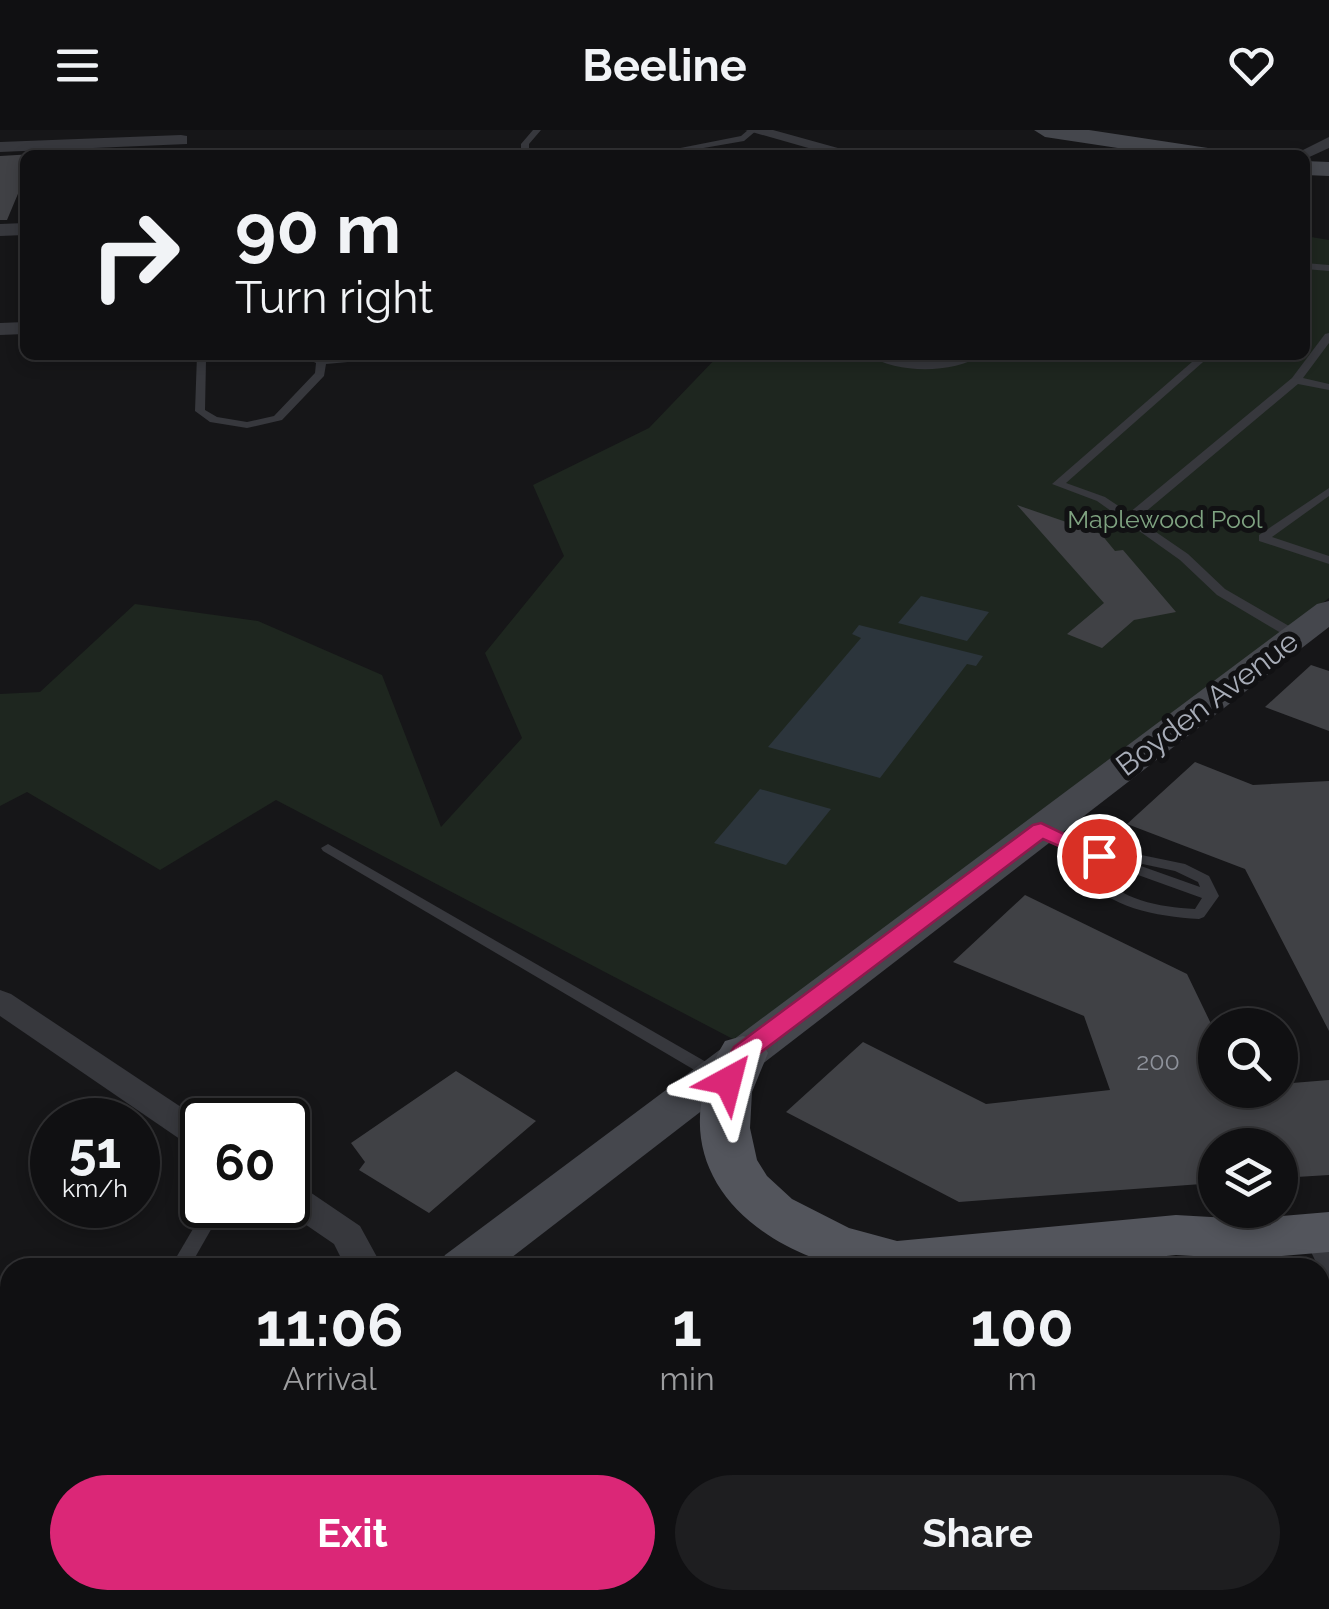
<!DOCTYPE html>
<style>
:root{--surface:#101012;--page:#1e1e20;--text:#f1f3f6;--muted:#9c9d9f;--line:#303032;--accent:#db2777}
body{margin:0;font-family:Raleway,sans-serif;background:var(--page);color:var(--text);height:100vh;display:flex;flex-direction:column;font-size:38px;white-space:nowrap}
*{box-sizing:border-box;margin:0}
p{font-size:32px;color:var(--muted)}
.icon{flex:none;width:55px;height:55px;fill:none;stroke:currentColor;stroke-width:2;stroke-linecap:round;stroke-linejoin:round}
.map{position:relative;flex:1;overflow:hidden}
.sheet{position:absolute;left:0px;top:1128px;width:1330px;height:352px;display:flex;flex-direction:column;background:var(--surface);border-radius:30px 30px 0 0;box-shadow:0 5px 15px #0003,0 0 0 2px var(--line)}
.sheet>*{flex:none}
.guide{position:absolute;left:20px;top:20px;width:1290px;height:210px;border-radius:15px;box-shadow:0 5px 15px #0003,0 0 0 2px var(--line);background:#101012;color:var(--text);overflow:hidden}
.controls{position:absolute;left:1198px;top:878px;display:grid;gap:20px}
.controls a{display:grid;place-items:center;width:100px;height:100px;border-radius:50%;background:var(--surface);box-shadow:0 5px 15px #0003,0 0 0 2px var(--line);font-size:50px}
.speed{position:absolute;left:30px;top:968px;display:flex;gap:20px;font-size:50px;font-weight:700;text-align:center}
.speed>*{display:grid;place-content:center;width:130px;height:130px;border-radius:50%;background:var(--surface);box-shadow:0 5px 15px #0003,0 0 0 2px var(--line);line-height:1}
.speed small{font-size:25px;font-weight:400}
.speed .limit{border:5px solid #111;border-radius:15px;background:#fff;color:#111}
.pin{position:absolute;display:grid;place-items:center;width:85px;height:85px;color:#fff;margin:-42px;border:5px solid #fff;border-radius:50%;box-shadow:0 2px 10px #0007}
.me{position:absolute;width:110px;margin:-55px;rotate:38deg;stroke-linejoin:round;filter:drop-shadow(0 0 8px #0008)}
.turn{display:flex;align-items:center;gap:35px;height:210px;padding:0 50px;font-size:45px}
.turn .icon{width:130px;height:130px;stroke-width:2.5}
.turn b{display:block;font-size:70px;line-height:85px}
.eta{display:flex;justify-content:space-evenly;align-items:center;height:170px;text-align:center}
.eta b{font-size:60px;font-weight:700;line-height:70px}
.cta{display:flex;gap:20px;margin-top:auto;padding:20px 50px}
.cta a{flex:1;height:115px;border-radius:60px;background:var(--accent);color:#fff;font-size:40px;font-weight:700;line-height:115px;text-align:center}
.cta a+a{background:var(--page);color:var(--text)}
header{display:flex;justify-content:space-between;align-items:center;height:130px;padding:0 50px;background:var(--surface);font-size:45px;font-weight:700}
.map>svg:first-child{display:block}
.green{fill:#1e261f}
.water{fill:#2c353c}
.building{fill:#404145}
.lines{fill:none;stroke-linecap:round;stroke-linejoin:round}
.lane{fill:#37383d;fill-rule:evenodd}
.street{fill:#37383d;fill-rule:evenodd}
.secondary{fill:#45474d;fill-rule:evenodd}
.primary{fill:#53555c;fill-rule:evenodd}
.route{fill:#db2777;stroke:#8e194d;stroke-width:2.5}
.labels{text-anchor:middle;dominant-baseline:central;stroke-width:10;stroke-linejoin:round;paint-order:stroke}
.far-park-label{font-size:25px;fill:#7fa381;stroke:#111113}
.number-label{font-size:25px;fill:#8e929b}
.street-label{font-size:30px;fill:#a8adb8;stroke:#111113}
</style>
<header><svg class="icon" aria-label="menu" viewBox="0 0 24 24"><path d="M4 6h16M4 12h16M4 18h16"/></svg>Beeline<svg class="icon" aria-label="heart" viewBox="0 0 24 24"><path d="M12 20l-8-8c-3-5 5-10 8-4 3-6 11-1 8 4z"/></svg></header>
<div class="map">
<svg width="1329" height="1479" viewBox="0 0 1329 1479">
<rect width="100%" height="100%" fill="#161618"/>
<path class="green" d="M1305,106L1329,110V468L752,919L276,670L160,740L27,662L0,676V564L40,562L135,474L258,491L382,545L441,697L522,608L485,523L564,426L533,355L649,298L719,225H1305Z"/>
<g class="water">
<path d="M921,466L989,482L967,511L898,493Z"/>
<path d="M859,495L983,526L976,536L967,534L880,648L768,617L861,508L852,504Z"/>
<path d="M760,659L831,679L786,735L714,713Z"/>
</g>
<g class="building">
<path d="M34,24L25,25V47L7,90H0V26Z"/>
<path d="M1017,375L1101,404L1115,421L1123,420L1176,482L1134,490L1102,518L1067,504L1104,473Z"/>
<path d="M1311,535L1329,541V601L1265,577Z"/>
<path d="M1195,632L1253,655L1329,651V901L1245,739L1127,694Z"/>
<path d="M1025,765L1187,844L1215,902V960H1280V954L1329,950V1045L1280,1048V1015H1215V1053L959,1072L786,982L863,912L986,974L1110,960L1084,886L953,832Z"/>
<path d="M456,941L536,991L429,1083L359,1040L365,1032L351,1013Z"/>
</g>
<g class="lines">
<g class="lane">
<path d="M533,0H541L529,14V25H521V14Z"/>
<path d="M748,0H757L744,11L663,25H645L741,6Z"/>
<path d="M1305,133L1329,135V141L1305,139Z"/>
<path d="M1329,203V213L1303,248L1329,254V260L1298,254L1137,389L1188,424L1225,459L1301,503L1302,506L1301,509H1291L1217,465L1180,430L1097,371L1052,354L1200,225H1211L1066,353L1105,367L1129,383L1292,248L1325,204Z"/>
<path d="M197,225H262L257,228L206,230L205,280L217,287L247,292L274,286L315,243L316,233L299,225L322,228L397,225L392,228L326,234L324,246L282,290L247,298L210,292L195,281Z"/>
<path d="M868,225L925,232L982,225C952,244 898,244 868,225Z"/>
<path d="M1329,358V366L1272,407L1329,426V434L1259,411V405Z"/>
<path d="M1041,695L1101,721H1122L1185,734L1209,746L1219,766L1204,787L1199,789C1155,786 1109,779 1080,742L1090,728L1036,702L1034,699L1036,696ZM1124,730L1175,741L1198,752L1200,757ZM1102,732L1202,768L1195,779C1158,777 1121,770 1096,742Z"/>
<path d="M328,714L720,940L722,944L720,948H708L323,721L321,718Z"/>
<path d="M207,1075H225L189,1138H170Z"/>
<path d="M1313,1100L1319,1102L1329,1121V1147L1322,1145L1304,1107L1307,1102Z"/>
<path d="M1329,1297V1313L1320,1314V1298Z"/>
<path d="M160,1470H185L191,1479H166Z"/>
</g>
<g class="street">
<path d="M745,0H773L863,25H833Z"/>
<path d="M181,5L187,6V14L0,22V12Z"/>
<path d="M1329,7V18L1305,29V25H1293Z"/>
<path d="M25,93V105L0,106V94Z"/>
<path d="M25,192V204L0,205V193Z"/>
<path d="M191,225H211V227L201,233L194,231Z"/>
<path d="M0,860L11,864L202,991V1019L190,1016L0,886Z"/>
<path d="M288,1052L301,1056L360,1096L383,1138H346L334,1114L277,1075H288Z"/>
<path d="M1186,1470H1230L1233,1479H1189Z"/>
</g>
<g class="secondary">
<path d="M1034,0H1089L1208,18L1219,25H1164L1045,7Z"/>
<path d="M1305,31L1329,32V46L1305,45Z"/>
<path d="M1329,471V497L498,1138H438L445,1125L1317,474Z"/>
<path d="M10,1457V1470H65L60,1479H0Z"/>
</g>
<g class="primary">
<path d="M743,906L761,911L768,923L752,962L750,998L757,1030L767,1046L792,1069L849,1098L897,1111L1176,1085L1246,1089L1329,1082V1122L1246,1129L1176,1125L1050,1138H805L811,1127C715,1089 667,1006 725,911Z"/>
<rect x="0" y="1196" width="10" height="44"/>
</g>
</g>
<path class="route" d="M1041,693L1110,726L1099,732L1091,730L1043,709L752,929L737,957H718L715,951L734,917L1033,695Z"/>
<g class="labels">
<g class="far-park-label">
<text x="1165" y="389">Maplewood Pool</text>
</g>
<g class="number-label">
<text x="1158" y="931">200</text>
</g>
<g class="street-label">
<text transform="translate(1207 573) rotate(-37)">Boyden Avenue</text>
</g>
</g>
</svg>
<div class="controls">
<a><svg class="icon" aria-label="search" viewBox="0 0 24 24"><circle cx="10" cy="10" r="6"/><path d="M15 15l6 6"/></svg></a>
<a><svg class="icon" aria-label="layers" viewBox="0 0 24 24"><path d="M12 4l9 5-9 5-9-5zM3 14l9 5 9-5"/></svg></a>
</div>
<div class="speed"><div>51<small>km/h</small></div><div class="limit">60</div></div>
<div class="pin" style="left:1099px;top:726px;background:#d93025"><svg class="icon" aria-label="arrive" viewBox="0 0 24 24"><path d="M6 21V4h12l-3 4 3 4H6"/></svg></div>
<svg class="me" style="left:728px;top:951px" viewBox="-20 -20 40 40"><path d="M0-17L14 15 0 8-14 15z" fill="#db2777" stroke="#fff" stroke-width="4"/></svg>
<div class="guide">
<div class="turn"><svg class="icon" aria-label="right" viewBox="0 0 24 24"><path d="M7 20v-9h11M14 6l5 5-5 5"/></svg><div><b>90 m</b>Turn right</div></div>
</div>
<section class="sheet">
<div class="eta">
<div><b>11:06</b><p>Arrival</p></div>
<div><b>1</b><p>min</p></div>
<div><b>100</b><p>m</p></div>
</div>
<div class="cta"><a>Exit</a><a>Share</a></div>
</section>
</div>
